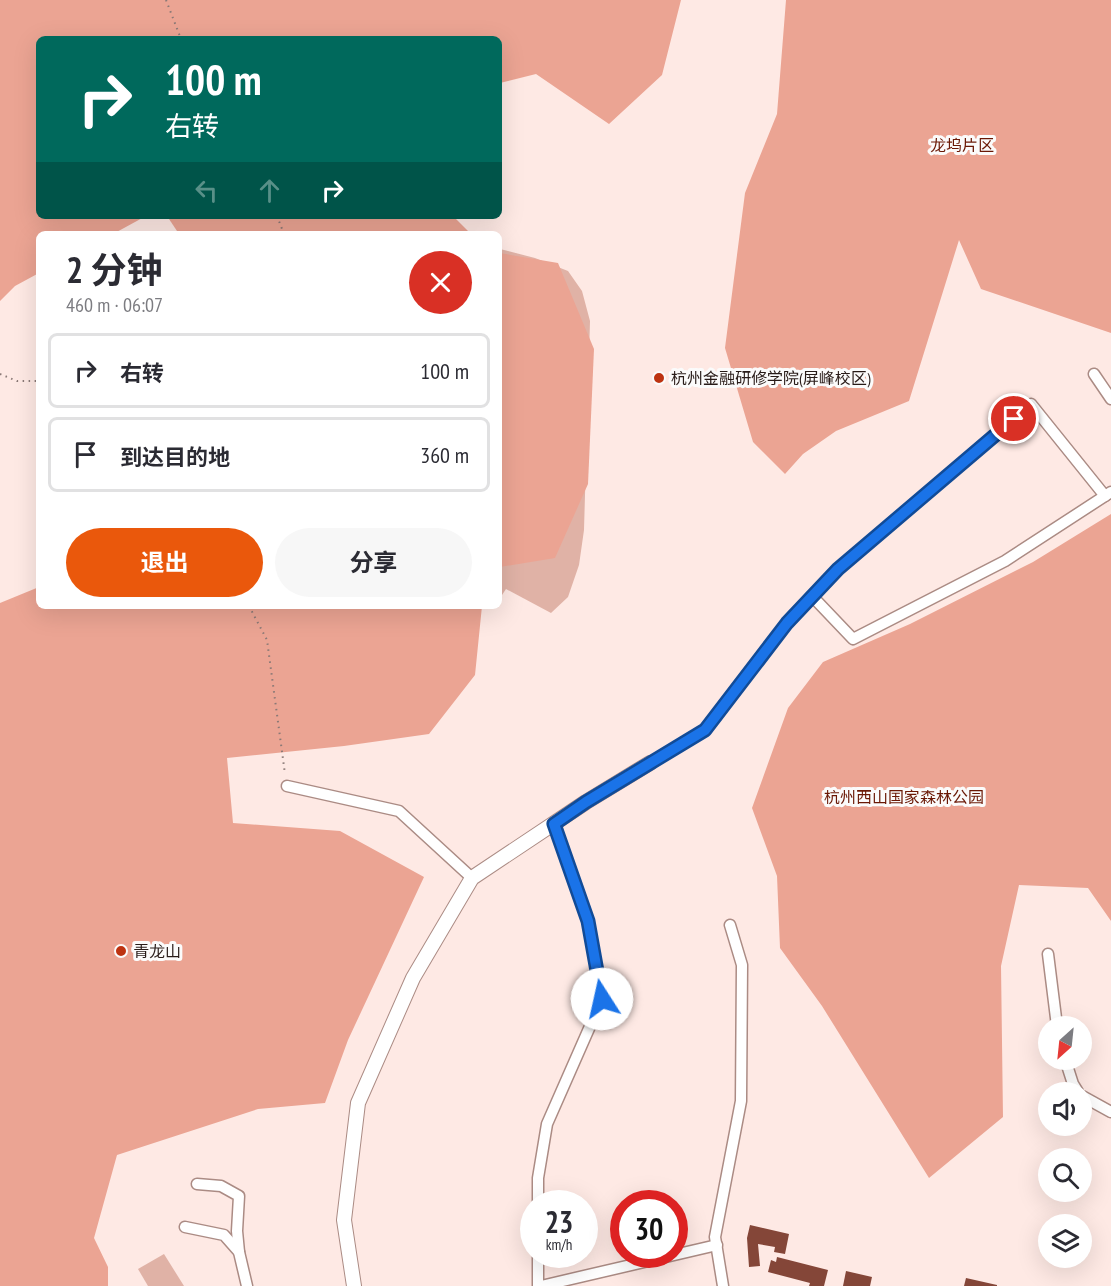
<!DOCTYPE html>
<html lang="zh">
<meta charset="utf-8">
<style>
:root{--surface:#fff;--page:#f7f7f7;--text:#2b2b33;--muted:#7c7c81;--line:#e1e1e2;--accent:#ea580c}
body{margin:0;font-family:"PT Sans Narrow","Noto Sans SC",sans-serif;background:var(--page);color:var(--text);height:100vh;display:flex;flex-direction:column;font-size:22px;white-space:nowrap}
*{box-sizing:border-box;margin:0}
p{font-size:20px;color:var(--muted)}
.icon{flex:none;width:33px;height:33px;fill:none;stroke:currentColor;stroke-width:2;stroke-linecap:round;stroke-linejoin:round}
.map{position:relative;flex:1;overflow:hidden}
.panel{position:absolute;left:36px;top:231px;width:466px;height:378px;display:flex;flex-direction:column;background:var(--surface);border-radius:9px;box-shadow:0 6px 24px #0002}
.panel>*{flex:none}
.banner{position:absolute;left:36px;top:36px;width:466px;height:183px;border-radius:9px;box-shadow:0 6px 24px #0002;background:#00695c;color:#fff;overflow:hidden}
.needle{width:39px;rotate:207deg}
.fabs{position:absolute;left:1038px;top:1016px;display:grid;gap:12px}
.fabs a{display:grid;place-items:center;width:54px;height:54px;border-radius:50%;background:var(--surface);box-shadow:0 6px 24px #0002;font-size:30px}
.speed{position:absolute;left:520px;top:1190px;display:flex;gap:12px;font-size:30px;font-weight:700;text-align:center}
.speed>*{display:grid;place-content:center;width:78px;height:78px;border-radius:50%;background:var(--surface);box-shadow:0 6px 24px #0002;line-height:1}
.speed small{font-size:15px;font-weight:400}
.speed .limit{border:9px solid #d22;background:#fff;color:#111}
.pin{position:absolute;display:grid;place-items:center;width:51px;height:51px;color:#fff;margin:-26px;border:3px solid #fff;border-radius:50%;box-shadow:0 2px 6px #0007}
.me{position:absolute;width:66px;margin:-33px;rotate:350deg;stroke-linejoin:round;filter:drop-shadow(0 0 4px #0008)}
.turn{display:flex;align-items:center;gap:21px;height:126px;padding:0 30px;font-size:27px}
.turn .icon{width:78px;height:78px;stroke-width:2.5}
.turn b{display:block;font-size:42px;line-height:51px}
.lanes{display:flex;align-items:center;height:57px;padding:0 30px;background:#0003;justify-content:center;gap:30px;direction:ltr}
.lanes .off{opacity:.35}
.round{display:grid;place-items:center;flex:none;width:63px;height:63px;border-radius:32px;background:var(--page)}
.summary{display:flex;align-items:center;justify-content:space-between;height:102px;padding:0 30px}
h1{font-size:36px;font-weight:700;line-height:45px}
.cta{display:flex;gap:12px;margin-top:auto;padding:12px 30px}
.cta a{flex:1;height:69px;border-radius:36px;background:var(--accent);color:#fff;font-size:24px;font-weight:700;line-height:69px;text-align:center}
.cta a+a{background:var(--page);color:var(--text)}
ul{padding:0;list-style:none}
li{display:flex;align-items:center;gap:18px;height:75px;margin:0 12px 9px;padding:0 18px;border:3px solid var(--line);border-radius:9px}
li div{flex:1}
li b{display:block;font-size:22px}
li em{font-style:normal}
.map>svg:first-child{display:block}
.green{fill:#e0b2a6}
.forest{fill:#eba493}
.building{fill:#844638}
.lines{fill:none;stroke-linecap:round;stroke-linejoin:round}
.minor-casing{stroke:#ab8b84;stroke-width:13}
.tertiary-casing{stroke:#ab8b84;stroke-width:16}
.path{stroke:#8a7976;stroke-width:2;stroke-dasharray:1.5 4.5;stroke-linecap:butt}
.minor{stroke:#fff;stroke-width:10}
.tertiary{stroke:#fff;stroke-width:14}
.route-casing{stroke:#114b97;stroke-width:15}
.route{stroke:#1a73e8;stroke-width:10}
.poi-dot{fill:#bd3311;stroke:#fbfbfb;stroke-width:2}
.labels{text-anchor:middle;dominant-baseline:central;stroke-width:6;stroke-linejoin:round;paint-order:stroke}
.park-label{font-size:16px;fill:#6a1805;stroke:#fbfbfb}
.poi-label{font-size:16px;fill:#281b18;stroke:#fbfbfb;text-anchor:start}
</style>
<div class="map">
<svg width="1111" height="1286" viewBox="0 0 1111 1286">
<rect width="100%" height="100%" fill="#fee9e4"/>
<g class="green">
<path d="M500,249L535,258L568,271L582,291L590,321L584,530L579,565L568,597L551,613L506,589L500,598Z"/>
<path d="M164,1254L184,1286H148L138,1269Z"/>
</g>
<g class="forest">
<path d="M0,0H681L662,75L609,124L536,74L500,83V39H39V216H146L113,234H39V273L15,286L0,301Z"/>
<path d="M786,0H1111V333L981,289L959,240L909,401L836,431L803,454L785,474L753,442L725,348L745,193L777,114Z"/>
<path d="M167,216H453L471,234H179Z"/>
<path d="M500,253L558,263L594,349L588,484L555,558L500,567Z"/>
<path d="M1111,514V921L1088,888L1019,885L1001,966L1003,1117L929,1178L822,1006L780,948L777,876L752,808L788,708L823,662L910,624L1033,562Z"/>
<path d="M39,587V606H482L475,675L429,734L344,746L227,758L233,823L340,831L424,877L348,1040L325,1103L258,1109L117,1155L94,1238L108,1267V1286H0V603Z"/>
</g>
<g class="building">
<path d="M750,1225L789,1234L785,1254L774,1252L775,1247L758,1244L760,1266L749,1267L747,1238Z"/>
<path d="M777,1257L828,1270L824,1286H809L810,1283L768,1272L771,1260L776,1262Z"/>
<path d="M846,1271L872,1277L870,1286H843Z"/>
<path d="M966,1278L997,1285V1286H964Z"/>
</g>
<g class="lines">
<defs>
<g id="minor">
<path d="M1094,374L1111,399"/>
<path d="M812,596L853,639L1005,561L1111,492"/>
<path d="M650,763L705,730L787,623L838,569L1031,404L1105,496"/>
<path d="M287,786L399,811L472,878"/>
<path d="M1048,954L1057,1026"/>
<path d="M1065,1059L1073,1084L1078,1092"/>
<path d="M1082,1096L1111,1112"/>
<path d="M197,1184L221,1186L239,1196L237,1231L239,1252"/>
<path d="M538,1203V1178L547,1124L602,999L588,921L554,824"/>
<path d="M185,1227L224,1235L239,1252L247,1286"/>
<path d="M538,1254V1286"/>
<path d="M541,1286L717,1245"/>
<path d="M723,1286L715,1237L741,1101L742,965L730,925"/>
</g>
<path id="tertiary" d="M354,1286L344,1220L358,1103L413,978L472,878L586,802L650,763"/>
</defs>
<use href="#minor" class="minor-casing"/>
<use href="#tertiary" class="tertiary-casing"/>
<g class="path">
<path d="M166,0L181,39"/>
<path d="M277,216L284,234"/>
<path d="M0,374L17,381H39"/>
<path d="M249,606L267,640L285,774"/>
</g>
<use href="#minor" class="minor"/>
<use href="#tertiary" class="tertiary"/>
</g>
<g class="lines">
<defs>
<path id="route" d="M602,999L588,921L554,824L586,802L705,730L787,623L838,569L1014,419"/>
</defs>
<use href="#route" class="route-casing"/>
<use href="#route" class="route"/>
</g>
<g class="poi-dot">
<circle cx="659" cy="378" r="6"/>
<circle cx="121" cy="951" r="6"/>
</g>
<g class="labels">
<g class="park-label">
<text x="962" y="145">龙坞片区</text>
<text x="904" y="797">杭州西山国家森林公园</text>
</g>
<g class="poi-label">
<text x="671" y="378">杭州金融研修学院(屏峰校区)</text>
<text x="133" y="951">青龙山</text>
</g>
</g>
</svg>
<div class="fabs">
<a><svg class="needle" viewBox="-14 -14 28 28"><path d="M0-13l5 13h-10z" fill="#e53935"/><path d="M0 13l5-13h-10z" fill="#7c7c81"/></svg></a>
<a><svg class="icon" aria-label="sound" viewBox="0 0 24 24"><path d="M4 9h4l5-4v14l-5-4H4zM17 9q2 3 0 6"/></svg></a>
<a><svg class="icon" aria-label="search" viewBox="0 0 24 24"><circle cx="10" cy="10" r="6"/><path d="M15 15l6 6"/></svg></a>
<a><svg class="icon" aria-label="layers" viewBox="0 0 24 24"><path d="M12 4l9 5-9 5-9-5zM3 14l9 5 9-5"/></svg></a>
</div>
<div class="speed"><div>23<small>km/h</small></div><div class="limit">30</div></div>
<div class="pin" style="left:1014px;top:419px;background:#d93025"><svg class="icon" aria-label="arrive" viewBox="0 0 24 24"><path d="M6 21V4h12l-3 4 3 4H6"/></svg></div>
<svg class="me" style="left:602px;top:999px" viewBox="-20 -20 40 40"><circle r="19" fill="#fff"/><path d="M0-13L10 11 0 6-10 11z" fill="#1a73e8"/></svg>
<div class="banner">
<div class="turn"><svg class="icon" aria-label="right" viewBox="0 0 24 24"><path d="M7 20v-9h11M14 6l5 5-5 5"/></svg><div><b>100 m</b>右转</div></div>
<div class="lanes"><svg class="icon off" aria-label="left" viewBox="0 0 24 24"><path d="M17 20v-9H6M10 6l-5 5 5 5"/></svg><svg class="icon off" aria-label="ahead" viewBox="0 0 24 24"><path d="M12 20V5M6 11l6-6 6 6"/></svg><svg class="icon" aria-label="right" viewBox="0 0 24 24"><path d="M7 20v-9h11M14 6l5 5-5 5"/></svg></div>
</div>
<section class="panel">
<div class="summary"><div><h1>2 分钟</h1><p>460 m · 06:07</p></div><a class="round" style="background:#d93025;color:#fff"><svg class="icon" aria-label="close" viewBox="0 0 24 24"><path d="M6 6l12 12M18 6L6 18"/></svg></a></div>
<ul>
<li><svg class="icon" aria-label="right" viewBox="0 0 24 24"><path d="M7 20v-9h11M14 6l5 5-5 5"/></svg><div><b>右转</b></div><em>100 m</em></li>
<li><svg class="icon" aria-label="arrive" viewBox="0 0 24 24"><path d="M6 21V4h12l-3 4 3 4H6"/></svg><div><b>到达目的地</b></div><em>360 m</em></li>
</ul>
<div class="cta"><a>退出</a><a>分享</a></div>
</section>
</div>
